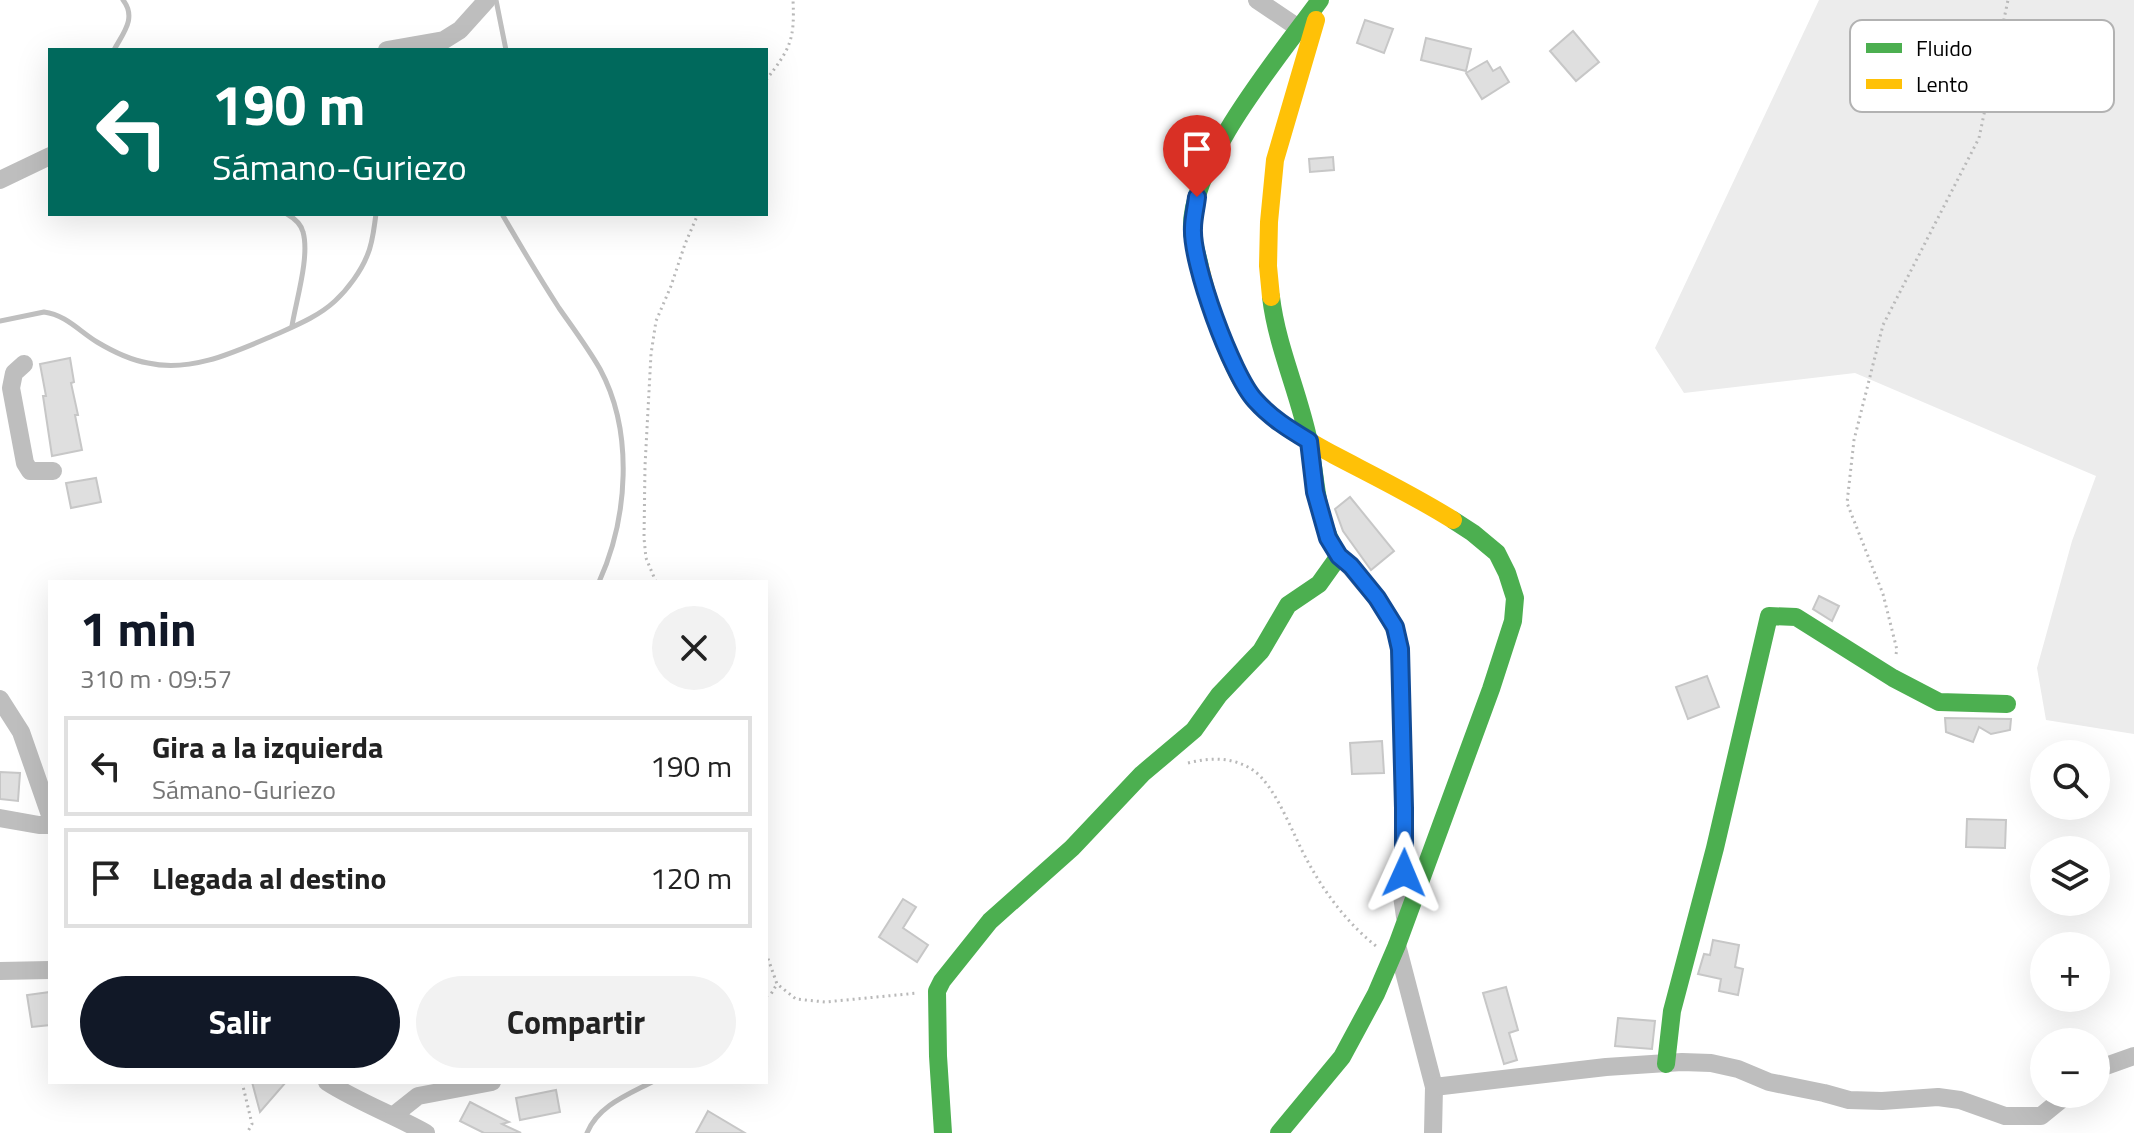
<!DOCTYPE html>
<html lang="es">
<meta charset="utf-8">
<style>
:root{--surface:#fff;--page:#f2f2f2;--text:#222;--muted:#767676;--line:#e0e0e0;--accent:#111827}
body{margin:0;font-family:"Titillium Web",sans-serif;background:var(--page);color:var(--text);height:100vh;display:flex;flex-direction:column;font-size:30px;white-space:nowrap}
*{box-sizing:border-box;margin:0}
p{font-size:26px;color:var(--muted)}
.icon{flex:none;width:44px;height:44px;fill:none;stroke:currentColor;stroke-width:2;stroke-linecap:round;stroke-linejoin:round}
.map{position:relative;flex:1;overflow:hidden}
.drawer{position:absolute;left:48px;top:580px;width:720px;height:504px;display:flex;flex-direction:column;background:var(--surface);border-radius:0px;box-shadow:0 8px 32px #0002}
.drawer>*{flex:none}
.hud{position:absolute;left:48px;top:48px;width:720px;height:168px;border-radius:0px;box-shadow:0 8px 32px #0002;background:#00695c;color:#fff;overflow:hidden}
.fabs{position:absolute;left:2030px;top:740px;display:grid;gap:16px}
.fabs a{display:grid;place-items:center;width:80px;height:80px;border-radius:50%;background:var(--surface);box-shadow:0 8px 32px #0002;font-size:40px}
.pin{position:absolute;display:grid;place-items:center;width:68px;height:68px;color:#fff;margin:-82px -34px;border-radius:50% 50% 50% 0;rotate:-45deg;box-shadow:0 0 8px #0007}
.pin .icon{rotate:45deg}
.me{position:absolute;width:88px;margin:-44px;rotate:1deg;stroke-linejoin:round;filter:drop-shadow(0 0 6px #0008)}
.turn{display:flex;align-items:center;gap:28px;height:168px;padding:0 32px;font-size:36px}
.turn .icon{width:104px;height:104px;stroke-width:2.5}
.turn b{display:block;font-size:56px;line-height:68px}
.round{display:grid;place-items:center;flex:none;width:84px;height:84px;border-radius:42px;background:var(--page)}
.head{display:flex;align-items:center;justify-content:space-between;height:136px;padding:0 32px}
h1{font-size:48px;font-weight:700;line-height:60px;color:var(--accent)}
.primary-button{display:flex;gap:16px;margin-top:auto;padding:16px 32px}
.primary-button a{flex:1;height:92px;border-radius:48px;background:var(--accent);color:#fff;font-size:32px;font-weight:700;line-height:92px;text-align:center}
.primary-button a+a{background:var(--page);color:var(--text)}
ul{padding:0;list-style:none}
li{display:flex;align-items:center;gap:24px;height:100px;margin:0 16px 12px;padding:0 16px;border:4px solid var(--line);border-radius:0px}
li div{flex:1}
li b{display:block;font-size:30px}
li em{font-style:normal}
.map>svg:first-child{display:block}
.green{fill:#ececec}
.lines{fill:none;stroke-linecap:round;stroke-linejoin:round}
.stream{stroke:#bfbfbf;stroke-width:5}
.building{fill:#dfdfdf;stroke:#c7c7c7;stroke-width:2}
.path{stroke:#b9b9b9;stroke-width:3;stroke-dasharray:2 4;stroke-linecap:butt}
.street{stroke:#bebebe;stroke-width:18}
.fast{stroke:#4caf50;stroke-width:18}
.slow{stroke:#ffc107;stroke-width:18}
.route-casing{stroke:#114b97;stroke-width:20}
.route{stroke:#1a73e8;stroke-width:14}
.key{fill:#fff;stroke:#b2b2b2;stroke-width:2}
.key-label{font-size:22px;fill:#000}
</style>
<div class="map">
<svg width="2134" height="1133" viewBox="0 0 2134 1133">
<rect width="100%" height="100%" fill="#fff"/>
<path class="green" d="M1819,0H2134V734L2046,720L2037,668L2072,541L2096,476L1855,373L1684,393L1655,348Z"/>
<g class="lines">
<g class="stream">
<path d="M496,0L506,50"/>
<path d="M114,50C123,33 137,18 123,0"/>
<path d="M287,214C294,218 301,224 303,232C310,256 296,301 292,326"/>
<path d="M502,214C520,245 539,277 559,308C573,328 588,348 600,369C634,432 628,518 599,582"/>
<path d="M0,321L44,312C66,315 79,331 97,342C112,351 130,360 148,363C192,373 237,351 277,334C297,325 319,316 335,301C348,289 361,271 367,256C373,243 374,227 376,214"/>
<path d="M587,1133C598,1106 627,1095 652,1082"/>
</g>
</g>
<g class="building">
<path d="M1365,20L1393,29L1384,53L1357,43Z"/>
<path d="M1573,31L1599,62L1576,81L1550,51Z"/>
<path d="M1426,38L1471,49L1466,71L1421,60Z"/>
<path d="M1487,61L1493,71L1500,67L1509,82L1482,99L1466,73Z"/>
<path d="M1333,157L1334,170L1310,172L1309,159Z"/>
<path d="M70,358L74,382L71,383L78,415H75L82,450L52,456L43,396H46L40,364Z"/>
<path d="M96,478L101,502L71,508L66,483Z"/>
<path d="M1350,497L1394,551L1371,570L1343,531L1335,509Z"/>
<path d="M1819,596L1839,606L1832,621L1813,609Z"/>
<path d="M1707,676L1719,707L1688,719L1676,687Z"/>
<path d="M1945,718L2011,719L2010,730L1991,734L1979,727L1973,742L1946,732Z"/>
<path d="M1382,741L1384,773L1352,774L1350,743Z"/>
<path d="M0,772L20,773L18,801L0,799Z"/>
<path d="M1967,819L2006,820L2005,848L1966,847Z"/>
<path d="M903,899L916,907L903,928L928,945L917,962L879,937Z"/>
<path d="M1713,940L1739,945L1735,967L1743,969L1738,995L1719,991L1721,979L1698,974L1704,954L1710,955Z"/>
<path d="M1506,987L1518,1030L1509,1033L1517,1060L1504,1064L1483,993Z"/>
<path d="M50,992V1025L32,1027L27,995Z"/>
<path d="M1618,1018L1655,1021L1652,1049L1615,1046Z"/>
<path d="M252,1082H286L260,1112Z"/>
<path d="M556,1090L560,1112L520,1120L516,1098Z"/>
<path d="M470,1102L509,1122L502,1124L521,1133H484L460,1121Z"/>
<path d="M708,1111L745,1133H696Z"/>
</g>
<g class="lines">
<g class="path">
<path d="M766,80C790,49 795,40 793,0"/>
<path d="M656,582L646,558L644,538L645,466L651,354L656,321L671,286L685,244L698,214"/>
<path d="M1896,654L1897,650L1883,594L1847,503L1854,440L1883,325L1979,138L2008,0"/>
<path d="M1188,763C1211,757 1233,757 1253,770C1276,786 1293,835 1307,860C1324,892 1347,923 1376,946"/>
<path d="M766,953L777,984L796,999L825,1002L918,993"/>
<path d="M766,996L771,994L777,984"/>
<path d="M242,1082L252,1124L247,1133"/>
</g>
<g class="street">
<path d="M1257,0L1300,29"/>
<path d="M387,50L444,40L460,30L487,0"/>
<path d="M0,180L50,156"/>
<path d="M24,364L14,373L11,388L25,463L30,471H53"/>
<path d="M1339,556C1350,565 1357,576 1366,586C1384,607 1394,621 1400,649L1404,808L1402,896L1405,917"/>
<path d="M0,699L21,732L50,815"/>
<path d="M0,818L39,825H50"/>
<path d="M1397,945L1434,1087L1433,1133"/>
<path d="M0,971L50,970"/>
<path d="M2096,1072L2103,1067L2134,1056"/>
<path d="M327,1082C358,1102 394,1115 426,1133"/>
<path d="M1434,1087L1606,1067L1682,1062L1711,1063L1738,1069L1769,1082L1824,1093L1849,1100L1882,1101L1938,1097L1960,1100L2005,1116H2041L2068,1094"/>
<path d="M394,1115L418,1096L492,1082"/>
</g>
<g class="fast">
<path d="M1200,267C1198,256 1193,243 1192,231C1188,164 1281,54 1320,0"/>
<path d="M1666,1064L1672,1011L1715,848L1769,616L1796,617L1893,678L1939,702L2007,704"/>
<path d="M943,1133L938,1056L937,991L942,981L990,921L1072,848L1142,774L1194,730L1219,695L1261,651L1288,605L1319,584L1339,556C1314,515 1318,486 1309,442C1299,393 1277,347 1271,297"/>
<path d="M1279,1133L1342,1057L1376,994L1397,945L1491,689L1513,621L1515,598L1507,573L1497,553L1473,533L1453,520"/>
</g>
<g class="slow">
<path d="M1200,267C1208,302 1231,372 1253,398C1275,424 1305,439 1334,455C1374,476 1415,496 1453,520"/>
<path d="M1271,297L1268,266L1269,222L1275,160L1316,20"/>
</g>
</g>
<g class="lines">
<defs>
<path id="route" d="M1197,197C1196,207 1193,218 1193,228C1191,263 1232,375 1255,400C1271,418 1289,429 1309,441L1315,492L1328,538L1339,556L1351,566L1377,598L1395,627L1400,649L1404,808V873"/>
</defs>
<use href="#route" class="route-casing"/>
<use href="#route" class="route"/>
</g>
<rect x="1850" y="20" width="264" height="92" rx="12" class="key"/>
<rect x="1866" y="43" width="36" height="10" fill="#4caf50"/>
<rect x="1866" y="79" width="36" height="10" fill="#ffc107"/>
<g class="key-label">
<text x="1916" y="56">Fluido</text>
<text x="1916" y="92">Lento</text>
</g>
</svg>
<div class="fabs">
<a><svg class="icon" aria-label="search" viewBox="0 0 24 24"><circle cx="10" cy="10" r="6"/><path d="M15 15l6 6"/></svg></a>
<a><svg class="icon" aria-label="layers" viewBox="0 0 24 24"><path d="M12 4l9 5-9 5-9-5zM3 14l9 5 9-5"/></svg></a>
<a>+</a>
<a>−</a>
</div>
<div class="pin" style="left:1197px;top:197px;background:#d93025"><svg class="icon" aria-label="arrive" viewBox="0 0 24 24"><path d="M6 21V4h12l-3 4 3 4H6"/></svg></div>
<svg class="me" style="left:1404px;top:873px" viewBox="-20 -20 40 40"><path d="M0-17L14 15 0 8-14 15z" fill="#1a73e8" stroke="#fff" stroke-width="4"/></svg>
<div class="hud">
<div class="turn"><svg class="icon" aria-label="left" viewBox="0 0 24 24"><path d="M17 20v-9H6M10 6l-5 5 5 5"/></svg><div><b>190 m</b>Sámano-Guriezo</div></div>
</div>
<section class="drawer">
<div class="head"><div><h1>1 min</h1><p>310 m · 09:57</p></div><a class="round"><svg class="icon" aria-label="close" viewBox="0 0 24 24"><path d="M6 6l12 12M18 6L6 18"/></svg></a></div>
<ul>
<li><svg class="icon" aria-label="left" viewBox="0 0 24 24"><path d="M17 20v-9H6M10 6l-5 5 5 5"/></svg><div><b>Gira a la izquierda</b><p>Sámano-Guriezo</p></div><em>190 m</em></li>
<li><svg class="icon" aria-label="arrive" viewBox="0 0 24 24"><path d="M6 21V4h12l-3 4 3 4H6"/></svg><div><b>Llegada al destino</b></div><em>120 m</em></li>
</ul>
<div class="primary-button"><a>Salir</a><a>Compartir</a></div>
</section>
</div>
